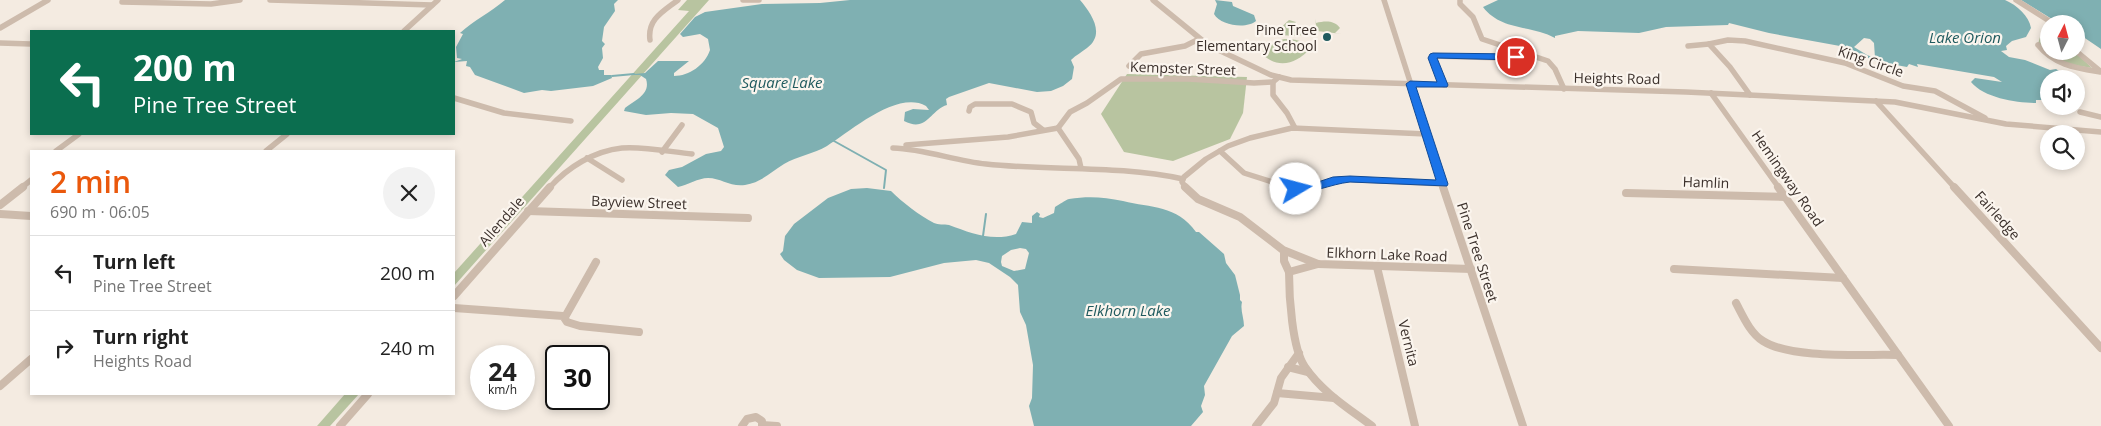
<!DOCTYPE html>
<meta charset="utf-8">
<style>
:root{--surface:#fff;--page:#f2f2f2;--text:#222;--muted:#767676;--line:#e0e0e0;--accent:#ea580c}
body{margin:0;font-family:"Open Sans",sans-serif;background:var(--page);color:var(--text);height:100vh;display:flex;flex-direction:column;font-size:19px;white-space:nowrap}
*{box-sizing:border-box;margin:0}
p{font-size:16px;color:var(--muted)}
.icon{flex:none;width:28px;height:28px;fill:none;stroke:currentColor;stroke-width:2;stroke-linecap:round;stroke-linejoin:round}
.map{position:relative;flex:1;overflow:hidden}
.side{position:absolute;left:30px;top:150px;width:425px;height:245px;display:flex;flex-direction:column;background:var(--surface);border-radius:0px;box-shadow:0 2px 8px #0003}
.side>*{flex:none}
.guide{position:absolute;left:30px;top:30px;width:425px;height:105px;border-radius:0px;box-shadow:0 2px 8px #0003;background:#0b6e4f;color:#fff;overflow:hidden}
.needle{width:32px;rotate:6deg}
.tools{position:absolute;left:2040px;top:15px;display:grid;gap:10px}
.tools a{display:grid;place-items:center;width:45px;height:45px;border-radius:50%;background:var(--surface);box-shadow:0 2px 8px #0003;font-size:25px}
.speed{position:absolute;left:470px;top:345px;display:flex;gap:10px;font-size:25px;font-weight:700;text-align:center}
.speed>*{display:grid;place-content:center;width:65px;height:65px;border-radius:50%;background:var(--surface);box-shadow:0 2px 8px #0003;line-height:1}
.speed small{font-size:12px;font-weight:400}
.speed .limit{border:2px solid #111;border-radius:8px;background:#fff;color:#111}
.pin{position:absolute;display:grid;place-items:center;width:42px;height:42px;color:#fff;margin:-21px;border:2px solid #fff;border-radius:50%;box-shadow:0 1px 5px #0007}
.me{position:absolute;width:55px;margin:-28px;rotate:82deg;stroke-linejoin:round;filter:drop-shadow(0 0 4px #0008)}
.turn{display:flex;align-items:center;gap:18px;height:105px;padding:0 20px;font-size:22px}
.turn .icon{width:65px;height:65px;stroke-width:2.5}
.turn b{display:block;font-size:35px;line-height:42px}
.round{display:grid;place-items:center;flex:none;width:52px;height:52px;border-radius:26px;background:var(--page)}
.summary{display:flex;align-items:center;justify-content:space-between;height:85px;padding:0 20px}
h1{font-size:30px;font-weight:600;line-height:38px;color:var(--accent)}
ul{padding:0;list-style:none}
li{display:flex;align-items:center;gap:15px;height:75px;padding:0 20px;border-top:1px solid var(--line)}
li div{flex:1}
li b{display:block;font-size:19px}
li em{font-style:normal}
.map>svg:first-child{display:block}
.green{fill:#b8c4a0}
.water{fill:#7fb0b2;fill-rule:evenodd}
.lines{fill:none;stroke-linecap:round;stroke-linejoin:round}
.stream{stroke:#7fb0b2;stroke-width:2}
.minor-far1{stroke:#cdbbac;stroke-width:5.5}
.minor{stroke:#cdbbac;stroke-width:8}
.route{fill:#1a73e8;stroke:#114b97}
.poi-dot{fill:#1f5a5e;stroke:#fbf5ee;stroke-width:2}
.labels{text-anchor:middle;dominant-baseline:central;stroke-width:4.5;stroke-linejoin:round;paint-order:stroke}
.poi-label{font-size:14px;fill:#3b302b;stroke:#fbf5ee;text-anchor:end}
.street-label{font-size:14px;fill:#3b302b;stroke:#fbf5ee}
.water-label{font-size:15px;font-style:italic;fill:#1f5a5e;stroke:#fbf5ee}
</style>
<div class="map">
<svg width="2101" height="426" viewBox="0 0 2101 426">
<rect width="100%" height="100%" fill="#f4ebe1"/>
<g class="green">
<path d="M687,0H709L454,286V273L689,11L678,10Z"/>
<path d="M1315,19L1316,23C1325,21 1334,20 1340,28L1335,33L1342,34L1317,31Z"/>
<path d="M1289,20L1296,22L1292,27L1298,30H1308L1310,34C1297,36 1288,37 1275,33Z"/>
<path d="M2040,37L2049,38V51H2074L2092,68L2061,63L2038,44Z"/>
<path d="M1284,39C1293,39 1306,40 1310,49C1297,63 1280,69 1264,56L1263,51L1277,41Z"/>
<path d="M1127,74L1247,77L1243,113L1230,139L1173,161L1124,152L1101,114Z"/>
<path d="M345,394H359L330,426H317Z"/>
</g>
<g class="water">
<path d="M505,0H618L614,4L615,11L604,27L602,41L605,44L602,48L603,58L598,67L599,70H604V75H611L612,78L593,86L551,91L542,90L524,93L475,75L470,67L466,66L467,61L454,62L462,59L457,58L456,47L463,34L460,33C474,20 490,13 505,0Z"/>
<path d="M850,0H1080C1091,13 1106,34 1087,48C1082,52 1076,55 1071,60L1074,67L1072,79L1063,86L1051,91L1037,92L989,83L949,97L946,99L947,105C930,110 927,133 904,121L905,112L913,109L929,110L926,106C897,90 851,131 827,146C814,154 797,156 784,164C771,172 762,182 745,185C730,187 721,178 708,178C698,178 688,185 678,187L665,175L669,170L682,167L706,154L721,151L724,147L718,128L693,114L671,113L646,115L624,111L625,108C635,100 651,94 646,79L640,75H634V74L645,73L658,61H689L674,73V76C689,76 705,65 710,50L708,39L700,34L683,37L680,34L695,17L705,12L762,4L820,3Z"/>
<path d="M1215,0L1232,2L1233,6L1254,15L1256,21C1247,29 1221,26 1214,14L1217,4Z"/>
<path d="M1498,0H2005C2017,5 2029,16 2031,28L2026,37L2012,41L2006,46L2007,50L2001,51L2009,57L2025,60L2050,70L2056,69L2072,79H2049V100H2036V103C2017,103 1984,98 1971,82L1975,78L2002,82L1994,77L1923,65L1917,64L1918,67L1909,64L1907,67L1875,61L1840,46L1769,33L1729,23L1728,25L1666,27L1639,33L1578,31L1555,36V38C1532,25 1501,31 1483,7ZM1864,38L1870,39L1874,43L1875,58L1867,55L1854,47Z"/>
<path d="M2021,0H2101V49L2076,32V24H2060Z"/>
<path d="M867,188L891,191C902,202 920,216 934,223C938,225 944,224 949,225C971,233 992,242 1016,234L1022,222L1032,223V216L1037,212L1040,214L1039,217L1043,218L1054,213L1055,207C1059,205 1065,200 1069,199C1088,196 1104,197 1123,201C1151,208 1177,205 1196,232H1199L1224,254L1226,263L1235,275L1240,295V300L1242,302C1240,310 1244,318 1244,326L1232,336L1204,386L1205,395L1201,406L1203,412L1191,426H1034L1029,406L1032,398L1033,365L1026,325L1020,312L1018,285L1010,277L989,263L976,260L944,263L890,277L819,278L797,270L784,260L780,254L783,251L785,236L794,224L828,198L851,189ZM1020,248L1026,249L1029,253L1025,269L1014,271L1002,266L1001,262L1002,256L1011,250Z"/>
</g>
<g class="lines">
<g class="stream">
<path d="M612,76L634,74"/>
<path d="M834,141L886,170L884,188"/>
<path d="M983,236L986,214"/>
</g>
<g class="minor-far1">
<path d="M270,0L432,5"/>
<path d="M743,0H759"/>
<path d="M1153,0L1208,45L1271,75L1291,80L1686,92L1895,102L2006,124L2101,132"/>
<path d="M1384,0L1444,188"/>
<path d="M1460,0V4L1473,17L1482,39L1548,61L1555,69L1564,89"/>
<path d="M2016,0L2054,24"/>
<path d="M122,2L211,4L240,0"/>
<path d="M0,28L48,0"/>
<path d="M404,31L438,0"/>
<path d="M650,40C647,19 664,11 678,0"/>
<path d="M0,43L31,44"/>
<path d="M2038,45C2054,65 2076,68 2100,72"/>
<path d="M1688,46L1709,44"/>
<path d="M2076,51L2099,70"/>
<path d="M1129,66L1141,54L1185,46L1199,39"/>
<path d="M1273,82V95L1287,113L1295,128"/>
<path d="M1444,85L1432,58L1433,56L1504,58L1524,54"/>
<path d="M1711,93L1779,188"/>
<path d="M1750,95L1730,67L1709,44L1728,40L1745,41L1845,63L1903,86L1935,91L1985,118"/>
<path d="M454,98L504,113L571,121"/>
<path d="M1876,101L1955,188"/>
<path d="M969,111L970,107L975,104H1012L1031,112L1034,123L1043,130"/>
<path d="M2080,112L2101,117"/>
<path d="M1058,128L1070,112L1087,103L1121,79H1188L1254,83L1273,82L1279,77"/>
<path d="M1058,128L1079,159L1081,168"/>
<path d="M906,145L1008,137L1058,128"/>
<path d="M893,148C925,149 955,161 986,164C1052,171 1118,165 1183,179"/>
<path d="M56,151L79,134"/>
<path d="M266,151L287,134"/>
<path d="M1220,151L1244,173L1291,188"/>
<path d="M662,152L682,125"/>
<path d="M587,158L622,180"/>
<path d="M21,188L31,180"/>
<path d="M549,188C568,167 594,151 622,148C642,146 672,152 692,154"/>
<path d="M1186,188L1182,182L1184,177L1206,159L1228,146L1250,138L1292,128L1426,134"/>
<path d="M1311,188L1339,179L1443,184"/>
</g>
<g class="minor">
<path d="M1185,187L1198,199L1240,217L1283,250L1318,264L1471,269"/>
<path d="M1287,187L1295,189L1315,187"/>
<path d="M1443,187L1523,426"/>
<path d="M1778,187L1949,426"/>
<path d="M1954,187L2101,348"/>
<path d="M1626,193L1786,197"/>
<path d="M0,205L23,187"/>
<path d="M528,211L748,218"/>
<path d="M0,214L31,216"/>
<path d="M1284,251V261L1289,272"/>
<path d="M1318,264L1289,272C1289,295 1292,349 1305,367C1322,392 1348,408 1372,426"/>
<path d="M1377,267L1415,426"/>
<path d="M1674,269L1843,278"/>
<path d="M454,296L550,187"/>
<path d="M1736,303C1743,316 1750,333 1763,341C1791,359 1864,354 1898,355"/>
<path d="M454,308L563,316L567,322L580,326L639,332"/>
<path d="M565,317L596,262"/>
<path d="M1288,367L1308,372"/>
<path d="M0,386L31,359"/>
<path d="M1277,393L1334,398"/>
<path d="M762,425L777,426"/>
<path d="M340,426L368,394"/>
<path d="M742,426L747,419L756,417L762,421V426"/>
<path d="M1256,426L1274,403L1281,378L1299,353"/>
</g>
</g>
<path class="route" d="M1433,53L1516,54L1521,57L1516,60L1437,58L1448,85L1447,87H1416L1448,184L1447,186L1350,182C1330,184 1311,195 1292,191L1290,189L1292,186L1309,185L1333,177L1350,176L1436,180L1406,84L1410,81L1437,82L1428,58L1430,54Z"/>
<circle class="poi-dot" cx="1327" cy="37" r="5"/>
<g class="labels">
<g class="poi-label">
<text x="1317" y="29">Pine Tree<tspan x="1317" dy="16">Elementary School</tspan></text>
</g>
<g class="street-label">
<text transform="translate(1871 61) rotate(19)">King Circle</text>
<text transform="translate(1183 68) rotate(2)">Kempster Street</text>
<text transform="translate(1617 78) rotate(1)">Heights Road</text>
<text transform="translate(1788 178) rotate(55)">Hemingway Road</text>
<text transform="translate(1706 182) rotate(2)">Hamlin</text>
<text transform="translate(639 202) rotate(2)">Bayview Street</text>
<text transform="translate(1998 215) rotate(48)">Fairledge</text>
<text transform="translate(501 221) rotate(-49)">Allendale</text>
<text transform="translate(1478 252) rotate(72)">Pine Tree Street</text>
<text transform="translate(1387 254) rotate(2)">Elkhorn Lake Road</text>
<text transform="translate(1409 343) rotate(76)">Vernita</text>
</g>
<g class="water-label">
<text x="1965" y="37">Lake Orion</text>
<text x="782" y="82">Square Lake</text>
<text x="1128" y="310">Elkhorn Lake</text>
</g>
</g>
</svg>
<div class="tools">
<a><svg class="needle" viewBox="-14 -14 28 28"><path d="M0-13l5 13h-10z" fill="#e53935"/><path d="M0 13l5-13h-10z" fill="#767676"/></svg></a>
<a><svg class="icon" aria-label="sound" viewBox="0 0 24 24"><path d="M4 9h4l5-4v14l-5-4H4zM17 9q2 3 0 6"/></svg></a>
<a><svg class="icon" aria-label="search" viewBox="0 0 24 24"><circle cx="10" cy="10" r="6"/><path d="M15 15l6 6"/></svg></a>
</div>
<div class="speed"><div>24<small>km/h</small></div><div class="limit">30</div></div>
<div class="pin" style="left:1516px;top:57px;background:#d93025"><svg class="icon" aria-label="arrive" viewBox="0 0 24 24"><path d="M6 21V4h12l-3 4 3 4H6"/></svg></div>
<svg class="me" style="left:1296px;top:189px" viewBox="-20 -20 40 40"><circle r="19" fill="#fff"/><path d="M0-13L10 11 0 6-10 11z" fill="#1a73e8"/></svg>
<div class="guide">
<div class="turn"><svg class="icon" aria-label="left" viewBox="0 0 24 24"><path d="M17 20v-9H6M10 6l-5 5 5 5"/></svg><div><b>200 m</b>Pine Tree Street</div></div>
</div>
<section class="side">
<div class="summary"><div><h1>2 min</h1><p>690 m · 06:05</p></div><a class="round"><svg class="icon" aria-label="close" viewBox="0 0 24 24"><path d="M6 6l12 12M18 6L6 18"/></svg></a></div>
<ul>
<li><svg class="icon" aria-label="left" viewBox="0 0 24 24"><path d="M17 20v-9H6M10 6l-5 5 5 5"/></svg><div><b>Turn left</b><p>Pine Tree Street</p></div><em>200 m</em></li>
<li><svg class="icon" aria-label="right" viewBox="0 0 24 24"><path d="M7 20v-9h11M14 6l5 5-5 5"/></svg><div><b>Turn right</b><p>Heights Road</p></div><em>240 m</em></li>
</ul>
</section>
</div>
